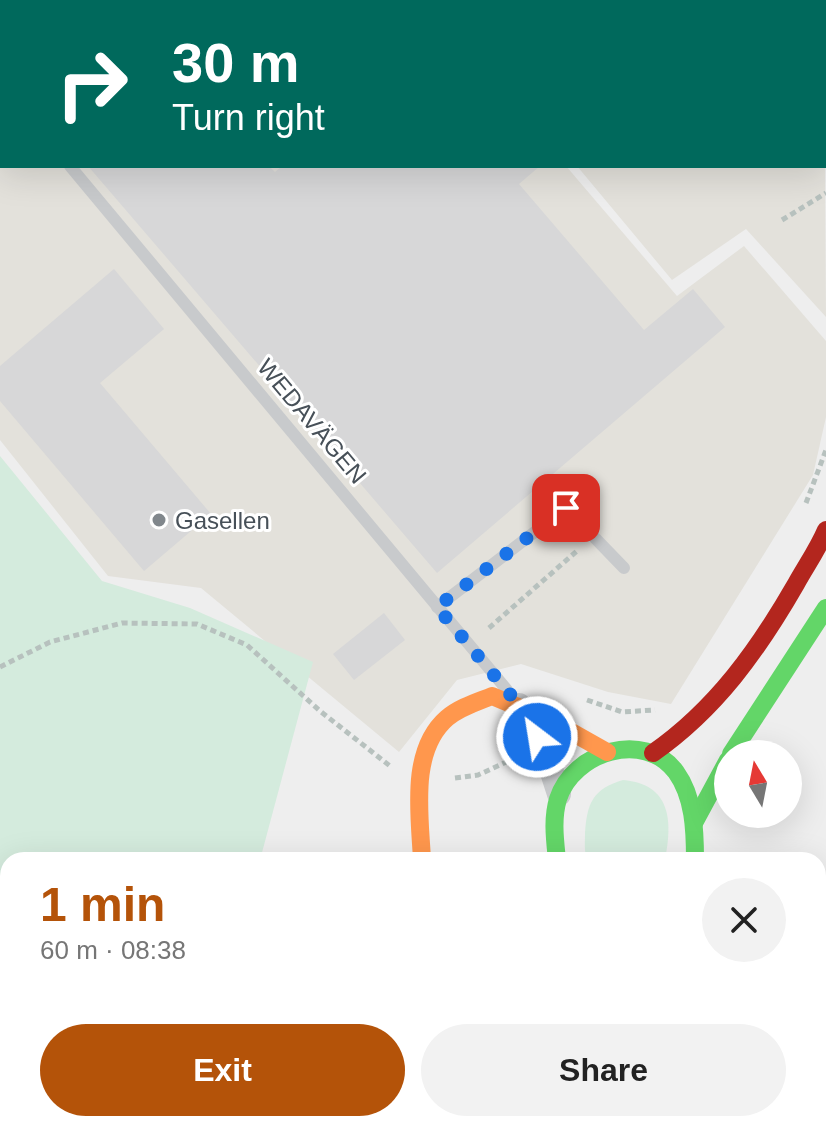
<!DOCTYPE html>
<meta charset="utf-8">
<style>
:root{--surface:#fff;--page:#f2f2f2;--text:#222;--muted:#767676;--accent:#b45309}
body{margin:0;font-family:Helvetica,sans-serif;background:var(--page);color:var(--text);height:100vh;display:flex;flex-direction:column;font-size:30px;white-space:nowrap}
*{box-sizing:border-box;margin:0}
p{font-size:26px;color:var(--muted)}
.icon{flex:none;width:44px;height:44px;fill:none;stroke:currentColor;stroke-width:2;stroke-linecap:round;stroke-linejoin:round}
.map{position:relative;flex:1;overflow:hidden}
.details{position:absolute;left:0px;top:852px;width:826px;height:280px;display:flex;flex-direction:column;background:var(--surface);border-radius:24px 24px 0 0;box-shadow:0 8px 32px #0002}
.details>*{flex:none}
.guide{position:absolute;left:0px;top:0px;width:826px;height:168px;box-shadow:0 8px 32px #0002;background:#00695c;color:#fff;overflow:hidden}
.needle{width:52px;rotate:350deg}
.controls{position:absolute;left:714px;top:740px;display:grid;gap:16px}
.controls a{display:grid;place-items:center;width:88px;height:88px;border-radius:50%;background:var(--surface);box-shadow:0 8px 32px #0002;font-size:40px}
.pin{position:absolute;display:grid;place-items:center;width:68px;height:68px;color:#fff;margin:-34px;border-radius:16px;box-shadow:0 4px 12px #0006}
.me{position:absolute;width:88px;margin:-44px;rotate:329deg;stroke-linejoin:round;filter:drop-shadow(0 0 6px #0008)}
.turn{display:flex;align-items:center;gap:28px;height:168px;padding:0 40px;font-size:36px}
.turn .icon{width:104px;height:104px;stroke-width:2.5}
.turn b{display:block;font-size:56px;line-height:68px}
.round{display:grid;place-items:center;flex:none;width:84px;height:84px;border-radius:42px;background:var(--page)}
.summary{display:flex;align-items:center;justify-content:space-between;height:136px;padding:0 40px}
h1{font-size:48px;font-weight:700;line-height:60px;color:var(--accent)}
.primary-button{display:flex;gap:16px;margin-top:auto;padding:16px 40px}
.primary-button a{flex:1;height:92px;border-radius:48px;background:var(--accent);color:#fff;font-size:32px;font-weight:700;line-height:92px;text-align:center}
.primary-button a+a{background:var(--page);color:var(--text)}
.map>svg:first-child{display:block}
.commercial{fill:#e3e1db}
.green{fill:#d4ebdd}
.building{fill:#d7d7d8}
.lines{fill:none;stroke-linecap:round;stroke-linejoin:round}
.path{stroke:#b7c1be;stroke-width:5;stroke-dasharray:6 4;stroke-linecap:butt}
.lane{stroke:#c8cacc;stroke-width:12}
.street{stroke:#c8cacc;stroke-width:24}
.fast{stroke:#63d668;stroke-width:18}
.slow{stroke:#ff974d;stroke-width:18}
.jam{stroke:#b3261e;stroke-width:18}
.route{stroke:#1a73e8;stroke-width:14;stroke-dasharray:0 25.2}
.poi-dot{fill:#81878c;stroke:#fff;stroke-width:3}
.labels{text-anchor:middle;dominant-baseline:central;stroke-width:6;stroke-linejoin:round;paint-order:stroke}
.street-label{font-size:24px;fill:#475058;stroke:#fff}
.poi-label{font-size:24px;fill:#475058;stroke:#fff;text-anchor:start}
</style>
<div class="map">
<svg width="826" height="1132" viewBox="0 0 826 1132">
<rect width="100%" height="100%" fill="#eee"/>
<g class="commercial">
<path d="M0,0L188,2H2V166H566L677,296L744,246L826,341V417L813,475L671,704L608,692L521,664L457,680L399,752L201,588L108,576L0,440Z"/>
<path d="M198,0H814L816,2H199Z"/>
<path d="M824,11L826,317L746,229L672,280L577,166H824Z"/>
</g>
<g class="green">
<path d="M0,456L102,581L190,608L313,662L260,860H8V1124H218V1132H0Z"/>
<path d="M623,780C671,784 673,821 665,860H587C584,851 585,843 585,834C587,804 592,789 623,780Z"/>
</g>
<g class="building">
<path d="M88,166H269L275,172L282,166H540L519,184L644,330L693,289L725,327L437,573Z"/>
<path d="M114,269L164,329L100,383L211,514L144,571L0,401V366Z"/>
<path d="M384,613L405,640L354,680L333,654Z"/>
</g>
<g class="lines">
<g class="path">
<path d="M782,220L826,193"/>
<path d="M806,503L826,450"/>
<path d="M489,628L578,550"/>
<path d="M0,667L50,642L122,623L197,624L247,645L320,711L390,766"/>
<path d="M587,700L622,712L655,710"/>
<path d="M455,778L478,775L515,758"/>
</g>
<g class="lane">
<path d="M194,0L196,2"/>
<path d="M0,84L2,86"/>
<path d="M824,106L826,107"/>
<path d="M70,166L507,690"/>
<path d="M437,607L566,508L624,568"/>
<path d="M635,1124L638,1132"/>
<path d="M749,1124L752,1132"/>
</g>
<g class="street">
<path d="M519,705L550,766L559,794"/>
<path d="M404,1132L405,1124"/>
</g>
<g class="fast">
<path d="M731,754L826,608"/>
<path d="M694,823L728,760"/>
<path d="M557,860C555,840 552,819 558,799C573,752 644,729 676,772C694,797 695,830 695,860"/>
</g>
<g class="slow">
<path d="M422,860C420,816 409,751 447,718C460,707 477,702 492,696L552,721L607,752"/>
<path d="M551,1124L552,1132"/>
</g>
<g class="jam">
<path d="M653,753C716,709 758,650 796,584C806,566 818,549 826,530"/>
<path d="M818,1064L826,1072"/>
</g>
</g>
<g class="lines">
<path class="route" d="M537,737L519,705L437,607L566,508"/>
</g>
<circle class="poi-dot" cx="159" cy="520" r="8"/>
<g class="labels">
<g class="street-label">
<text transform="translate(312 421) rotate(50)">WEDAVÄGEN</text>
</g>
<g class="poi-label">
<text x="175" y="520">Gasellen</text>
</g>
</g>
</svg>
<div class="controls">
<a><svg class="needle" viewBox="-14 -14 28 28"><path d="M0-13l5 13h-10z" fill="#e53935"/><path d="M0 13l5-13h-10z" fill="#767676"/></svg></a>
</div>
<div class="pin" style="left:566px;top:508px;background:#d93025"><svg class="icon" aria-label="arrive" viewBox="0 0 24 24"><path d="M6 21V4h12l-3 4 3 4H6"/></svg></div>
<svg class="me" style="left:537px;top:737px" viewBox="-20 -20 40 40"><circle r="17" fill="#1a73e8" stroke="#fff" stroke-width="3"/><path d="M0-11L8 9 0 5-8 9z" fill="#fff"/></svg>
<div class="guide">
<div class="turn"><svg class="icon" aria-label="right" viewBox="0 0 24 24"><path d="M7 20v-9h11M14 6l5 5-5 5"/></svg><div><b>30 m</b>Turn right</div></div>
</div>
<section class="details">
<div class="summary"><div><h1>1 min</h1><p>60 m · 08:38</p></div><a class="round"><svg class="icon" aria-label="close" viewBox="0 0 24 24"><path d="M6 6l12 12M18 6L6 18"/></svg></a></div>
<div class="primary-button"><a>Exit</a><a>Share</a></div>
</section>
</div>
